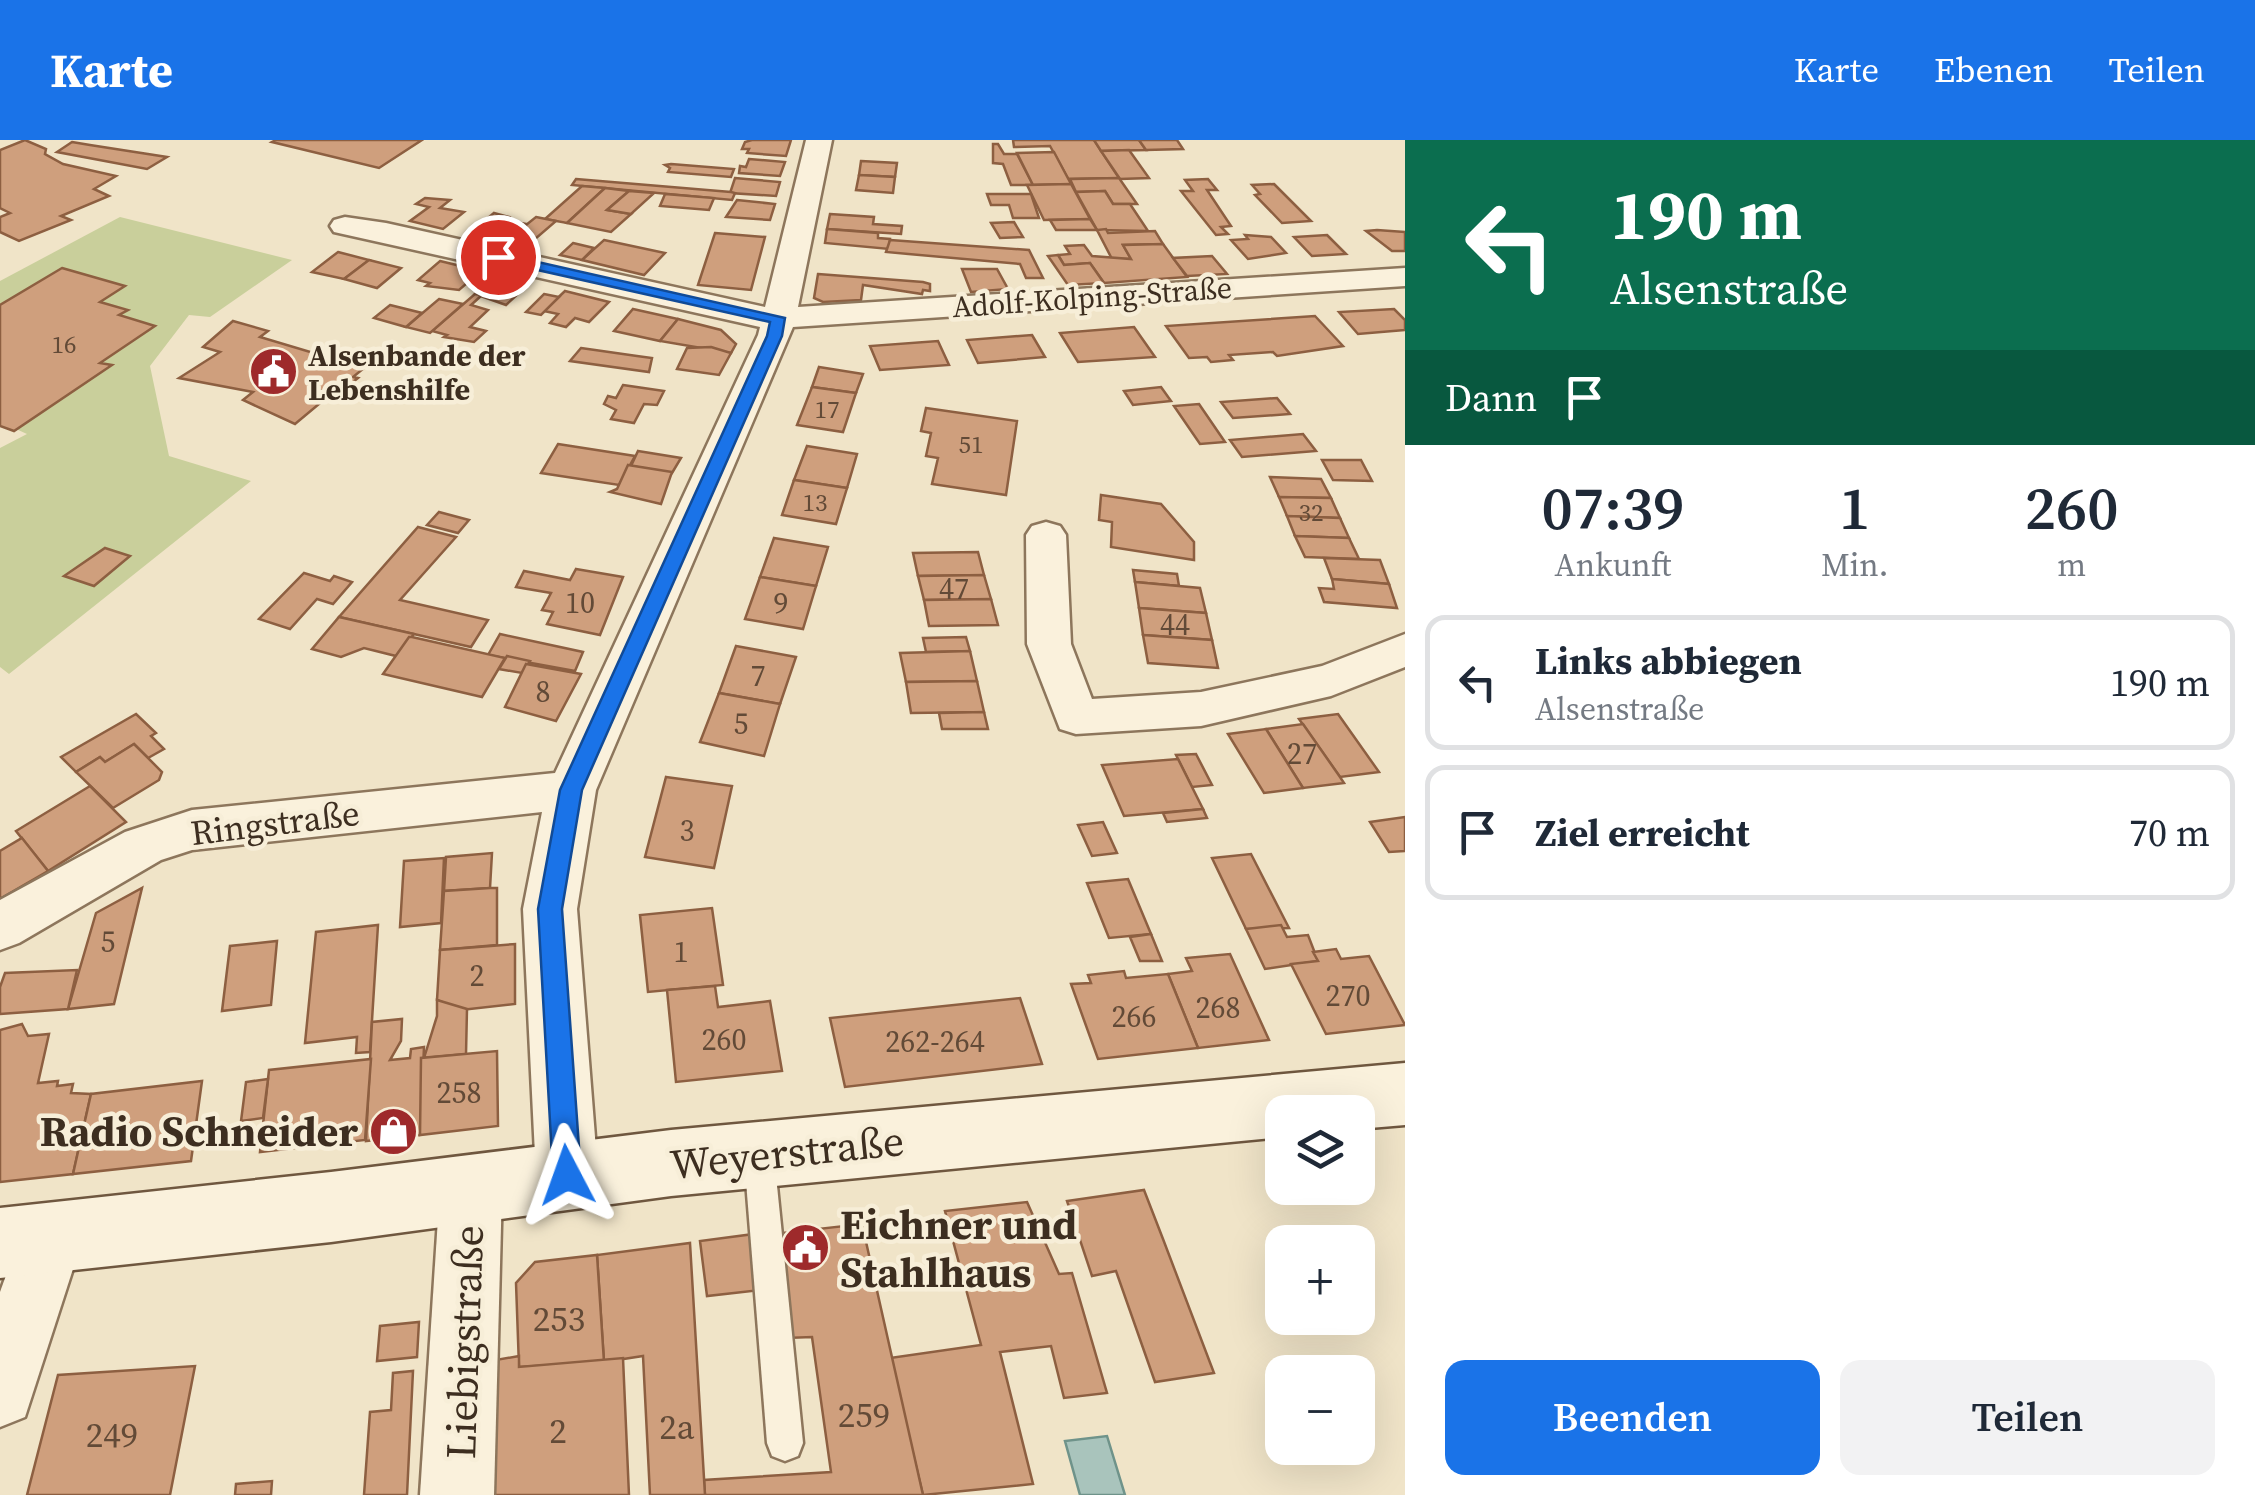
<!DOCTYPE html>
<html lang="de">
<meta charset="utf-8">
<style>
:root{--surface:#fff;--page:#f2f2f3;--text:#1f2937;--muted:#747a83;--line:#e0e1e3;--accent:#1a73e8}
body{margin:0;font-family:"Source Serif 4",serif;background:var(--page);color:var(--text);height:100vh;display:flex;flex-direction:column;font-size:38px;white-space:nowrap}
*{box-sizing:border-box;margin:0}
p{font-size:32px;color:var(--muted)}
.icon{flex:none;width:55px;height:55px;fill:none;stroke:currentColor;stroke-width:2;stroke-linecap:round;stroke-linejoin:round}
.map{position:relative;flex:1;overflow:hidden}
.sheet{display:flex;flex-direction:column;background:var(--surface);width:850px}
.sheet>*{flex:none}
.banner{background:#0b6e4f;color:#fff;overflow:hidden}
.tools{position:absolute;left:1265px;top:955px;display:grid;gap:20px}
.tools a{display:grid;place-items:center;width:110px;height:110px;border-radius:20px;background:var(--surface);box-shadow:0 10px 40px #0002;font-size:50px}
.pin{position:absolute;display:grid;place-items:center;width:85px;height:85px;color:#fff;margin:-42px;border:5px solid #fff;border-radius:50%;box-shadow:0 2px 10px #0007}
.me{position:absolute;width:110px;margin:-55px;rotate:356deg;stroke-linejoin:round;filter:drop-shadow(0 0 8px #0008)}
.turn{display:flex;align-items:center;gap:35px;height:210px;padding:0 40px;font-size:45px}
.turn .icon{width:130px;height:130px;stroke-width:2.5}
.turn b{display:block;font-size:70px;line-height:85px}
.then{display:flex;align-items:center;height:95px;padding:0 40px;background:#0003;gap:20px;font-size:38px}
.eta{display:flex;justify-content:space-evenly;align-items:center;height:170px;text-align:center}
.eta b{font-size:60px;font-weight:600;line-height:70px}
.cta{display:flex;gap:20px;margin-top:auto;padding:20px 40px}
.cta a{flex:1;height:115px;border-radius:20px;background:var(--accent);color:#fff;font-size:40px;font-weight:600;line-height:115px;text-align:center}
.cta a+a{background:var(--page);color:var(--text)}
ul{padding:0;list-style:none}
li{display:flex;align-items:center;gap:30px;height:135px;margin:0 20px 15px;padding:0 20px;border:5px solid var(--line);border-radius:20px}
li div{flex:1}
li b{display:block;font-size:38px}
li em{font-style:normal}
header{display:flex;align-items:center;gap:60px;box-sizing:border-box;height:140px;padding:0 50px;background:var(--accent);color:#fff}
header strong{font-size:48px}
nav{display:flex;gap:55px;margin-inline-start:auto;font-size:35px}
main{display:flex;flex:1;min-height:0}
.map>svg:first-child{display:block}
.green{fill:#c9cf9b}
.water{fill:#a9c4bc;stroke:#6f938a;stroke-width:2.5}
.building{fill:#cf9f7d;stroke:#8d5f41;stroke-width:2.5}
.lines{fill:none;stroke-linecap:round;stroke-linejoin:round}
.service-casing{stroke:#8d765c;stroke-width:5}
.minor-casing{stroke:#8d765c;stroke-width:5}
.secondary-casing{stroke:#6f573f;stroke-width:5}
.service{fill:#faf1dc;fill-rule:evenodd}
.minor{fill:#faf1dc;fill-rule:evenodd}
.secondary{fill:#faf1dc;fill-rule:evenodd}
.route{fill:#1a73e8;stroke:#114b97;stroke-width:2.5}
.labels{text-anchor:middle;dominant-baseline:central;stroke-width:9;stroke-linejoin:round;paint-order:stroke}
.far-number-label{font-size:25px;fill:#624a37}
.far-street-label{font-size:30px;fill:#3d2e20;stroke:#f7eed8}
.far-poi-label{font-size:30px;font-weight:bold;fill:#3d2e20;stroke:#f7eed8;text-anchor:start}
.number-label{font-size:30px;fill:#624a37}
.street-label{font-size:35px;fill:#3d2e20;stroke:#f7eed8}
.near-number-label{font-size:35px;fill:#624a37}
.near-poi-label{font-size:42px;font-weight:bold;fill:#3d2e20;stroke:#f7eed8;text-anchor:end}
.near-street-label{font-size:42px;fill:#3d2e20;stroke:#f7eed8}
</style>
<header>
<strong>Karte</strong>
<nav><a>Karte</a><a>Ebenen</a><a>Teilen</a></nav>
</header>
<main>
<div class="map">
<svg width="1405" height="1355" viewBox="0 0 1405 1355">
<rect width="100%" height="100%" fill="#f0e4c8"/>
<path class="green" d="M120,77L292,120L210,177L189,175L150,226L169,316L251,341L9,534L0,527V308L27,294L16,289L111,226L100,223L154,186L119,175L127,169L100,162L123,146L0,165V141Z"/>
<path class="water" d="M1107,1296L1125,1355H1080L1065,1301Z"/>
<g class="building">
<path d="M25,0L46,9L45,14L63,24L116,36L94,49L109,56L61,76L71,80L19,101L0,92V77L10,73L0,68V10Z"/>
<path d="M276,0H422L379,28L272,2Z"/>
<path d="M752,0H791L786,16L747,13L749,9H742L745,2Z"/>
<path d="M1013,0H1094L1119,38L1070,39L1071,44L1050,6L1014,7Z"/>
<path d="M1094,0H1139L1146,10L1101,11Z"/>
<path d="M1139,0H1177L1183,9L1146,10Z"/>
<path d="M72,2L90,5L167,17L147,29L57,12Z"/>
<path d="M993,4H998L1004,14H1017L1033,45H1011L1003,24L993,23Z"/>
<path d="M1129,10L1149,38L1120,39L1101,11Z"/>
<path d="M1054,12L1071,44L1033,45L1017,13Z"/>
<path d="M749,19L785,22L780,36L739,33L740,26L746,27Z"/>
<path d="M861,21L897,23L895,37L859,35Z"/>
<path d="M671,24L734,29L731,37L668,32L670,28L665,25Z"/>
<path d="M859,35L895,37L893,53L856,50Z"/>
<path d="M735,38L746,39L780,42L776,56L730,53Z"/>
<path d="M1119,38L1137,64H1113L1105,51L1076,52L1070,39Z"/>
<path d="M576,39L731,52L735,53L732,60L572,45Z"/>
<path d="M1208,39L1217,50H1207L1231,86L1221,87L1228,94L1216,95L1181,51H1193L1185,40Z"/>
<path d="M1071,44L1090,79L1044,80L1027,45Z"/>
<path d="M1274,44L1311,81L1282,83L1255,55L1260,54L1252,45Z"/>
<path d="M582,46L605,48L567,83L545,79Z"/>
<path d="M605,48L629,51L607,70L631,74L611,92L567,83Z"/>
<path d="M629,51L654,53L631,74L607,70Z"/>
<path d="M1105,51L1113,64H1130L1148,91L1097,90L1076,52Z"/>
<path d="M665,54L714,58L709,70L660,66Z"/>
<path d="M987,54H1031L1039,78H1013L1009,65H991Z"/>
<path d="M425,58L450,60L440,68L464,72L443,89L410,81L429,67L416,64Z"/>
<path d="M737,60L775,64L770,80L726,77Z"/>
<path d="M494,73L509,77L506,80L526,84L504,102L469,94Z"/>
<path d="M830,74L874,77L873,84L902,86L901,94L827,89Z"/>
<path d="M536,77L556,81L527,106L506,101Z"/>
<path d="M1090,79L1097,90H1056L1050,80Z"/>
<path d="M1014,82L1023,97L1000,98L991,83Z"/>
<path d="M827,89L878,93V98L890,99L889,109L825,103Z"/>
<path d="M1106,89L1108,93L1155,91L1163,104L1123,105L1131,119H1112L1097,90Z"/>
<path d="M1377,90L1405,92V111H1392L1366,91Z"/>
<path d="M715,93L765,97L751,150L698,145Z"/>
<path d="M1245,95L1271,97L1286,113L1248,119L1231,100L1248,99Z"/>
<path d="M1327,95L1346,114L1312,116L1294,97Z"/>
<path d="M604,100L665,113L644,135L582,120Z"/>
<path d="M890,100L1029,110L1043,138H1026L1020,124L886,112Z"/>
<path d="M573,103L594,108L582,120L560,115Z"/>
<path d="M1163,104L1187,137L1104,143L1090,123L1064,125L1058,115L1070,114L1065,106L1084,105L1092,116L1131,119L1123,105Z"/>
<path d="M338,112L369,120L344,139L312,132Z"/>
<path d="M1058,115L1064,125L1090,123L1104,143L1068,145L1048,116Z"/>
<path d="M1212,116L1227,134L1187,136L1173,118Z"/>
<path d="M369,120L401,128L377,148L344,139Z"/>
<path d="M440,121L481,131L459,150L426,146L430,143L418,140Z"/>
<path d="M62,128L125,146L100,162L128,170L119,175L155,186L100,223L112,225L14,291L0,286V165Z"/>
<path d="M962,129H997L1008,149L971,152Z"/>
<path d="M818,134L923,142L930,144V151L923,150L922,154L863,145L861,160L823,162L814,158Z"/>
<path d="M497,135L514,139L530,143L506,165L475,154Z"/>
<path d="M565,151L609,162L589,182L575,178L566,187L550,183L558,174L544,171Z"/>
<path d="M475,154L482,155L471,165L488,170L470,187L486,191L474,202L444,197L447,195L432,191Z"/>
<path d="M544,154L559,157L541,175L526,172Z"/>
<path d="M439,159L463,164L430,193L406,187Z"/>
<path d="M390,165L422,173L406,187L374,178Z"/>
<path d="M633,169L678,179L660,201L614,191Z"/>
<path d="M1394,169L1405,180V190L1358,194L1339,172Z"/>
<path d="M1315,176L1343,206L1277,216L1273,212L1229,215L1233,220L1211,222L1207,217L1189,218L1166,186Z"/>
<path d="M678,179L721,190L736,204L731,213L660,201Z"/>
<path d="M233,181L268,191L260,197L364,228L353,237L358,238L337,255L316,249L310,254L325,259L295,284L243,260L253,252L179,238L220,212L203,207Z"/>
<path d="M1134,187L1155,217L1078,222L1060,193Z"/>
<path d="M1032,195L1045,217L978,223L967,200Z"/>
<path d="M938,201L949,225L880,230L870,206Z"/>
<path d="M711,207L731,213L719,235L677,229L687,208Z"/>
<path d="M581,208L637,216L652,218L649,232L570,221Z"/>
<path d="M819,227L863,234L856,253L812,247Z"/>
<path d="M623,245L664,251L657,265L644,264L634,283L611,279L616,270L604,264L608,256L616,258Z"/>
<path d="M812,247L856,253L843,292L797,285Z"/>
<path d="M1161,247L1171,261L1133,265L1124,251Z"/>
<path d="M1277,258L1290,274L1233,278L1221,262Z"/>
<path d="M1199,264L1225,302L1200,304L1174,266Z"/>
<path d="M926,268L1017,281L1006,355L932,344L938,318L926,316L931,293L921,291Z"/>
<path d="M1303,294L1316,311L1242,317L1230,300Z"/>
<path d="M558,304L635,316L619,345L541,333Z"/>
<path d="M807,306L857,314L847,348L794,340Z"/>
<path d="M638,311L681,318L672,333L631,326Z"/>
<path d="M1322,320H1361L1372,341L1333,340Z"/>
<path d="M628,325L672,332L661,364L610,352L617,349Z"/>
<path d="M1270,337L1321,339L1331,358L1279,357Z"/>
<path d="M794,340L847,348L836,384L782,375Z"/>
<path d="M1101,355L1161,364L1194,402V420L1111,407L1112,382L1099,380Z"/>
<path d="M1279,357L1331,358L1340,378L1287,376Z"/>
<path d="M439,372L469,380L458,393L427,385Z"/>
<path d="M1287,376L1340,378L1349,398L1295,396Z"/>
<path d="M418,387L456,397L400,460L488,480L471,507L339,477Z"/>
<path d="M1295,396L1349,398L1359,419L1305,417Z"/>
<path d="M774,398L828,407L816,446L760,437Z"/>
<path d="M105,408L130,416L94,446L64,436Z"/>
<path d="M978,412L984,435L918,436L913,413Z"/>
<path d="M1324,418L1380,420L1389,444L1332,439Z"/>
<path d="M576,429L623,437L600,495L547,484L553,472L542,470L551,453L516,447L524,431L570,440Z"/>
<path d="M1133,430L1177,434L1179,446L1135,442Z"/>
<path d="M304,433L330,441L334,436L352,442L333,464L317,459L290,489L259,479Z"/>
<path d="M984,435L991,459L924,460L918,436Z"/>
<path d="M760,437L816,446L803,489L745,479Z"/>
<path d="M1332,439L1389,444L1397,468L1324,462L1319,448L1334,449Z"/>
<path d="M1135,442L1200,448L1206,473L1139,468Z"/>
<path d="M991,459L998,485L929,486L924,460Z"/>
<path d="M1139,468L1206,473L1212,500L1143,495Z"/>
<path d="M339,477L414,494L396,516L364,508L341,517L312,509Z"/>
<path d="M500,494L583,512L575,531L488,515Z"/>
<path d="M1143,495L1212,500L1218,528L1148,523Z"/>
<path d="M409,497H412L505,518L482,557L383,534Z"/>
<path d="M966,497L970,511L926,512L923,498Z"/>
<path d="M736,506L796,517L780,564L719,553Z"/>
<path d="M970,511L977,541L906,542L900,513Z"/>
<path d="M507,516L530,521L522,533L499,529Z"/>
<path d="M526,524L581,534L556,581L505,567Z"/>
<path d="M977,541L984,572L911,573L906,542Z"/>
<path d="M719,553L780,564L764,616L700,602Z"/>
<path d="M984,572L988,589H942L939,573Z"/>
<path d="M136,574L156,593L151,596L164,609L148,618L134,604L105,622L100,617L76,632L61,617Z"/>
<path d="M1338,574L1379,632L1340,637L1299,579Z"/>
<path d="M1303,584L1340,637L1344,643L1303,648L1266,589Z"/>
<path d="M1266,589L1303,648L1264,653L1228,594Z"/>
<path d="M134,604L162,632L159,640L113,668L76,632L100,617L105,622Z"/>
<path d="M1196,614L1212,645L1192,647L1176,615Z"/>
<path d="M1178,619L1203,669L1124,676L1102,625Z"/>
<path d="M666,637L732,646L714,728L645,717Z"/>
<path d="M90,646L126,682L48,731L16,691Z"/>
<path d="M1203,669L1207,678L1167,682L1163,673Z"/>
<path d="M1405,677V711L1389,712L1370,682Z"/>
<path d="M1103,682L1117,713L1092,716L1078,685Z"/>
<path d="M22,698L48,731L0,759V711Z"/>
<path d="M492,713L490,748L444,751L446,717Z"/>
<path d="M1251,714L1289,788L1246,789L1212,718Z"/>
<path d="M444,718L441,783L400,787L404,721Z"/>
<path d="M1128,739L1151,794L1109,798L1087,743Z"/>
<path d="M142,748L114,864L68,869L96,773Z"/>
<path d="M490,748H497V805L440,810L444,751Z"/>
<path d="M712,768L723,845L648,852L640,775Z"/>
<path d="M378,785L370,912L356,913L357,897L305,903L316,792Z"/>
<path d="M1281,785L1287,797L1308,795L1318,821L1265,829L1246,789Z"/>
<path d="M1151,794L1162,821H1140L1130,797Z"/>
<path d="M277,801L271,865L222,871L230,806Z"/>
<path d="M515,804V864L461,870L437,860L440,810Z"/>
<path d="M1336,809L1341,819L1369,816L1405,885L1326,894L1291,824L1318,821L1313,812Z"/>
<path d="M1230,814L1269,900L1198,908L1168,834L1192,831L1186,818Z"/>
<path d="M77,830L68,869L0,874V847L5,833Z"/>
<path d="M1124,831L1126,838L1168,834L1198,908L1098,919L1071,844L1091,843L1088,835Z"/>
<path d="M715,846L718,867L770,861L782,931L676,942L667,850Z"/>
<path d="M1020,858L1042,924L845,947L830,878Z"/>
<path d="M437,860L467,869L466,914L424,918L437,876Z"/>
<path d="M402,879L401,901L390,920L410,918L411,909L424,907L420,995L366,1001L372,882Z"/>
<path d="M22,884L28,896L49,894L38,943L58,941L57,946L73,944L71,953L91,954L73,1034L0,1042V890Z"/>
<path d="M497,911L498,986L420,995L421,918Z"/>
<path d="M371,919L365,1000L260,1012L269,930Z"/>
<path d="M268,939L263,978L241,981L246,942Z"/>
<path d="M202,941L191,1021L73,1034L91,954Z"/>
<path d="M1144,1050L1163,1099L1214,1233L1155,1242L1116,1131L1092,1136L1067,1061Z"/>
<path d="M1027,1062L1059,1134L1072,1133L1107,1253L1064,1258L1051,1206L1000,1212L1033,1344L923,1355L890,1218L981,1205L945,1071Z"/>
<path d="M862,1084L923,1355H705L704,1340L831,1332L812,1197L786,1198L773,1094Z"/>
<path d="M754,1094L761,1150L707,1156L700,1101Z"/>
<path d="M690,1103L705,1355H650L643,1216L604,1222L597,1115Z"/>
<path d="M597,1115L604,1222L519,1227L516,1143L535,1122Z"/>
<path d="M419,1182L417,1217L377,1221L380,1186Z"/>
<path d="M519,1216V1227L623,1218L629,1355H491L490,1221Z"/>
<path d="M195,1226L170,1355H27L58,1235Z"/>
<path d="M413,1231L407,1355H364L370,1272L391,1270L393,1233Z"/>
<path d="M272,1341L271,1355H235L236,1344Z"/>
</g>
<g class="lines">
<defs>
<path id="service" d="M759,1001L770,1005L774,1016L803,1303L798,1316L785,1321L772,1316L767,1303L744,1016L748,1005Z"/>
<g id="minor">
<path d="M806,0H832L798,167L1405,128V146L793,187L596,650L577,769L598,1035L589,1057L567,1065L545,1057L536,1035L523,769L542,672L192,710L161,720L19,803L0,810V760L125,692L192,670L555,633L758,195L760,187L334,92L330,86L334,80L345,77L386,83L765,167Z"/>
<path d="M1046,382L1060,386L1066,395L1071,504L1092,559L1201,552L1322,526L1405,494V527L1331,556L1201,586L1076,594L1060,589L1027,504L1026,395L1032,386Z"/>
<path d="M471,1017L493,1026L502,1048L494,1355H420L440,1048L449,1026Z"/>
<path d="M51,1066L74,1075L83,1098L25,1277L0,1287V1152L28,1075Z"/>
</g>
<path id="secondary" d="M1405,923V985L1358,989V972H1282V997L671,1056L331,1102L0,1138V1068L331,1032L671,990Z"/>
</defs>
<use href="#service" class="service-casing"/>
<use href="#minor" class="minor-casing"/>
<use href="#secondary" class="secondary-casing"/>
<use href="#service" class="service"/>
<use href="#minor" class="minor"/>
<use href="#secondary" class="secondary"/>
</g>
<path class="route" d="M498,113L785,178L782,196L582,650L562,769L581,1035L577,1045L567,1049L557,1045L553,1035L538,769L560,650L767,196L770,182L493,120V114Z"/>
<defs>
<symbol id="civic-disc" viewBox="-11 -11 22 22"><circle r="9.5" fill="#9e2a2b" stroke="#f7eed8"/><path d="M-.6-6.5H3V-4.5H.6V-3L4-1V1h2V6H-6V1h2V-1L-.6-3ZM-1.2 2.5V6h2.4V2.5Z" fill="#fff"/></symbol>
<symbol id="shop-disc" viewBox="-11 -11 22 22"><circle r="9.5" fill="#9e2a2b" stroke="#f7eed8"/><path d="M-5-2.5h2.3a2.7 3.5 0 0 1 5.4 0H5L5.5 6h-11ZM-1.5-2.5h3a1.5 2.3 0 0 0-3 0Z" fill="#fff"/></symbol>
</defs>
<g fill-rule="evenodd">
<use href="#civic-disc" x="246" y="204" width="55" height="55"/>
<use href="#shop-disc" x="366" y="964" width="55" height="55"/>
<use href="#civic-disc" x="778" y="1080" width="55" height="55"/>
</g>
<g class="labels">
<g class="far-number-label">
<text x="64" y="204">16</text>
<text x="827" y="269">17</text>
<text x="971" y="304">51</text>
<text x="815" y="362">13</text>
<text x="1311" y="372">32</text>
</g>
<g class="far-street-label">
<text transform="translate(1092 157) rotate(-4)">Adolf-Kolping-Straße</text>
</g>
<g class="far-poi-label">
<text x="308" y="215">Alsenbande der<tspan x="308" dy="34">Lebenshilfe</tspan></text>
</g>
<g class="number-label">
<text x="954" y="448">47</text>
<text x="580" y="462">10</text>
<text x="781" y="463">9</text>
<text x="1175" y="484">44</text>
<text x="758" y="535">7</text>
<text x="543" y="551">8</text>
<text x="741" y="583">5</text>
<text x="1302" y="613">27</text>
<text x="687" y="690">3</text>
<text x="108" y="801">5</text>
<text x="681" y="811">1</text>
<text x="477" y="835">2</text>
<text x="1348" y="855">270</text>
<text x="1218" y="867">268</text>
<text x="1134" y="876">266</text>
<text x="724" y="899">260</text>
<text x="935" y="901">262-264</text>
<text x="459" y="952">258</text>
</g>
<g class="street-label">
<text transform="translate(275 683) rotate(-7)">Ringstraße</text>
</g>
<g class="near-number-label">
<text x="559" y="1179">253</text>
<text x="864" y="1275">259</text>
<text x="677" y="1287">2a</text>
<text x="558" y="1291">2</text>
<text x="112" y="1295">249</text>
</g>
<g class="near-poi-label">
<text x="358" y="991">Radio Schneider</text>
<text x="840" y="1084" text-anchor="start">Eichner und<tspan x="840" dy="48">Stahlhaus</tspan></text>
</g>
<g class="near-street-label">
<text transform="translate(787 1012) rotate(-6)">Weyerstraße</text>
<text transform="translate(464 1202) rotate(-88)">Liebigstraße</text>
</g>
</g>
</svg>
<div class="tools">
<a><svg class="icon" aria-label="layers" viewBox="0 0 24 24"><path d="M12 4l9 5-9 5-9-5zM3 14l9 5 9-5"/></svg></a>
<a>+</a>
<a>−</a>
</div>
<div class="pin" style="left:498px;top:117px;background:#d93025"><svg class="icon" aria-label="arrive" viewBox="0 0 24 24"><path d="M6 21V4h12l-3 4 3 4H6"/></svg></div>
<svg class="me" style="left:567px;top:1035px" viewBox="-20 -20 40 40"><path d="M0-17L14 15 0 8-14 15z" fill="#1a73e8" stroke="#fff" stroke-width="4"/></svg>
</div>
<section class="sheet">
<div class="banner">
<div class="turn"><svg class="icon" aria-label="left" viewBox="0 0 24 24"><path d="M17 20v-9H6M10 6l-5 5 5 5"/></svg><div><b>190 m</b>Alsenstraße</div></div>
<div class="then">Dann<svg class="icon" aria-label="arrive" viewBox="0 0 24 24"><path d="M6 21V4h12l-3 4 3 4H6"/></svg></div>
</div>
<div class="eta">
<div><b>07:39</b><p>Ankunft</p></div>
<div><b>1</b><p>Min.</p></div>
<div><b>260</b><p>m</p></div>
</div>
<ul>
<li><svg class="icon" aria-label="left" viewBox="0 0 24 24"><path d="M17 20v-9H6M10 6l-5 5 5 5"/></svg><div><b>Links abbiegen</b><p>Alsenstraße</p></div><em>190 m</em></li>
<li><svg class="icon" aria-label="arrive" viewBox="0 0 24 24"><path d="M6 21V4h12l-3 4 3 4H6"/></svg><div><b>Ziel erreicht</b></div><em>70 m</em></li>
</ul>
<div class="cta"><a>Beenden</a><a>Teilen</a></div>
</section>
</main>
